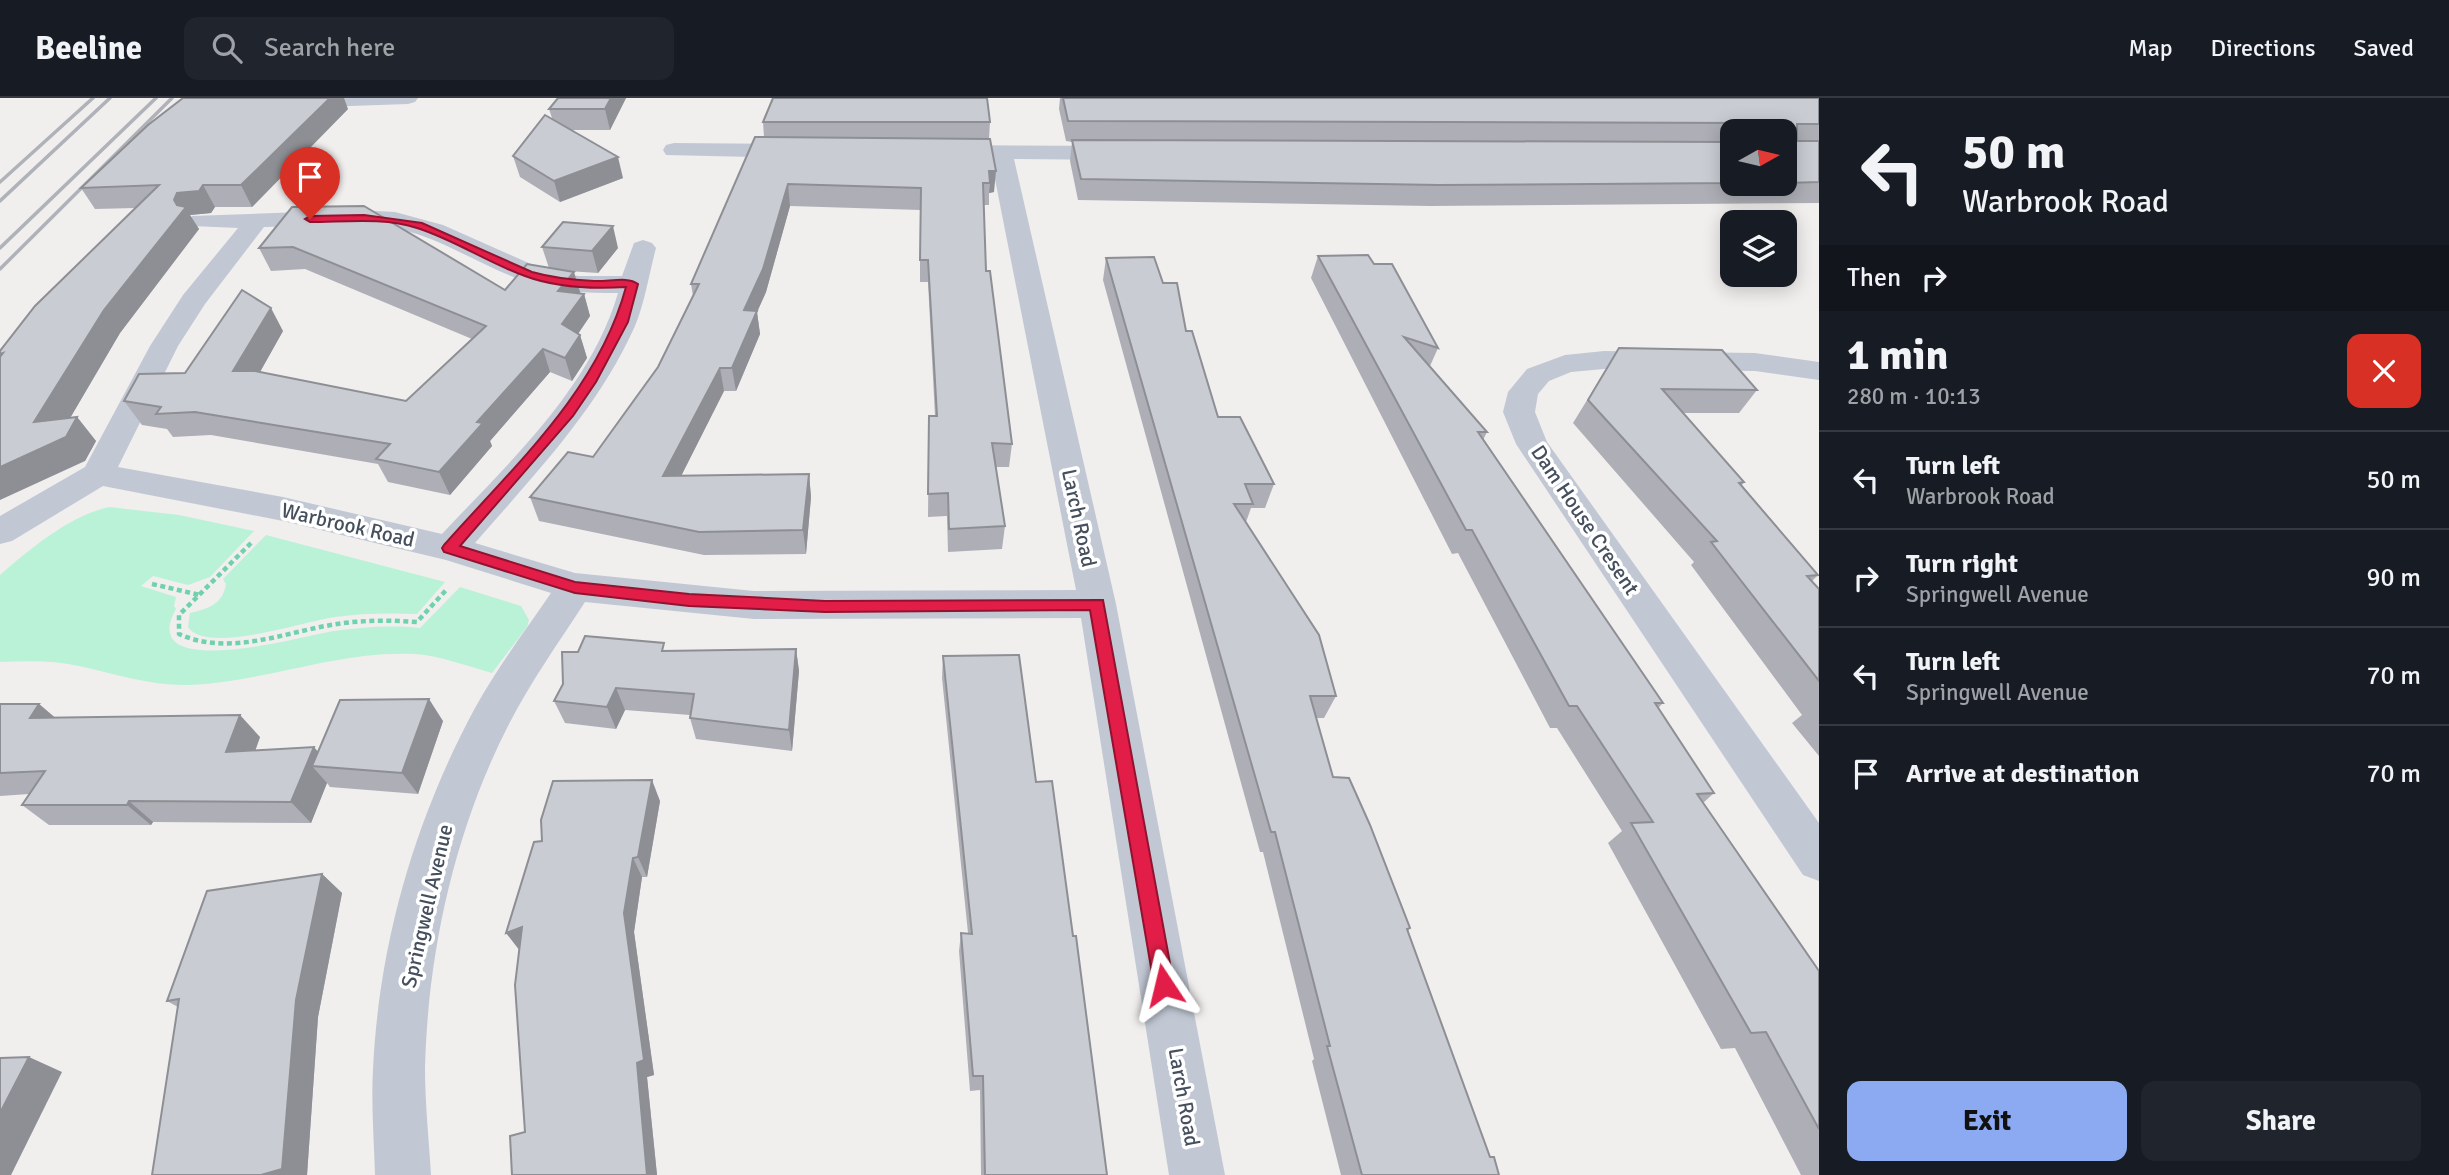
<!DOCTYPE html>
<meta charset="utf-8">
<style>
:root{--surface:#171b24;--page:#20242c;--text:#f1f3f6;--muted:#9ea1a6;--line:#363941;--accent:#8baaf1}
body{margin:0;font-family:Signika,sans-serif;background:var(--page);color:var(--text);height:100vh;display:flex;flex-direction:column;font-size:26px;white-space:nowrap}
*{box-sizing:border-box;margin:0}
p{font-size:23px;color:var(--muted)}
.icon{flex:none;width:38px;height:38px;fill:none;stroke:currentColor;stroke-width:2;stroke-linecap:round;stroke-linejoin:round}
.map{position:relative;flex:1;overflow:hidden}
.drawer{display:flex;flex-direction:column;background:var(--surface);width:630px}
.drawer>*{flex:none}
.hud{background:#171b24;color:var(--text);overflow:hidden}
.needle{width:46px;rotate:82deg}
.fabs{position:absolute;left:1720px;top:21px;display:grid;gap:14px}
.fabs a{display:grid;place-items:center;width:77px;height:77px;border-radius:14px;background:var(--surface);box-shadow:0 4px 18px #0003;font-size:35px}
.pin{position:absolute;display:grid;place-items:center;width:60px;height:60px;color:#fff;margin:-72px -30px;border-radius:50% 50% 50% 0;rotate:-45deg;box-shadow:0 0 7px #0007}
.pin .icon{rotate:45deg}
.me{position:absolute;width:77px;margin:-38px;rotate:350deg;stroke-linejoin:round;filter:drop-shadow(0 0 5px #0008)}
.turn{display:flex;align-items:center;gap:24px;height:147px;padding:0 28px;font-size:32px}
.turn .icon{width:91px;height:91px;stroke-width:2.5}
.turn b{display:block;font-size:49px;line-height:60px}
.then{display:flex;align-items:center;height:66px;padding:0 28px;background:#0003;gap:14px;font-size:26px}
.round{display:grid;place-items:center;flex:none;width:74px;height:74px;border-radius:14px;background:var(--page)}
.overview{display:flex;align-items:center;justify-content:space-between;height:119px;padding:0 28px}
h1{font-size:42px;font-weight:800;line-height:52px}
.cta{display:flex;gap:14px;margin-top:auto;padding:14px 28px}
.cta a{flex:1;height:80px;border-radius:14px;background:var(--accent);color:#111;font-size:28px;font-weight:800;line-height:80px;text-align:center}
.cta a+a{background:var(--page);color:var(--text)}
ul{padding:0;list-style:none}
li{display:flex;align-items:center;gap:21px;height:98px;padding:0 28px;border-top:2px solid var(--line)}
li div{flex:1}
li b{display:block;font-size:26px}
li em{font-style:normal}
header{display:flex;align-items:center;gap:42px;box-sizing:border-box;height:98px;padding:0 35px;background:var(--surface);border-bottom:2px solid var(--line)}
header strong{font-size:33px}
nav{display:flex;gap:38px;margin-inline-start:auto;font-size:24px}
.search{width:490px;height:63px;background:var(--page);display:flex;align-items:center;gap:18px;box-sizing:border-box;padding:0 24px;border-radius:14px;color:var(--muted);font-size:26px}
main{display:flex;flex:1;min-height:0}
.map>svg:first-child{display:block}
.green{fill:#baf2d7}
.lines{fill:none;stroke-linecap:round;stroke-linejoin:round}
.path{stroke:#6fd2ae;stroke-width:4.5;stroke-dasharray:5 3.5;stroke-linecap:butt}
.minor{fill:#c1c8d4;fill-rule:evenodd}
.rail{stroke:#b0b2b9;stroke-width:3.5}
.wall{fill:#aeafb6;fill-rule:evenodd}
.shaded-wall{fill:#8d8f94}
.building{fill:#caccd4;stroke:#8d8f94;stroke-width:2}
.route{fill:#e11d48;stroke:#92132f;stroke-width:2}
.labels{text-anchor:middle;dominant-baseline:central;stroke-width:7;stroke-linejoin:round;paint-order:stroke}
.street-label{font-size:21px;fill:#454f5d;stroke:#fff}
</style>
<header>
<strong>Beeline</strong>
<div class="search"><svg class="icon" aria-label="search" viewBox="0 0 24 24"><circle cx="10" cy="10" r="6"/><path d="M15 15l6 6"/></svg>Search here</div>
<nav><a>Map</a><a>Directions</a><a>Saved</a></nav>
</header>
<main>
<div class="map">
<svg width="1819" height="1077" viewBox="0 0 1819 1077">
<rect width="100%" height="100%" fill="#f1eeee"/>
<g class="green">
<path d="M109,409L179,417L254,433L210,479L188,487L153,478L141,488L176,499L174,508L176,511C134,587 310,536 334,533C363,529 391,527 420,530L460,489L521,508L529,522L527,529L492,575C467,568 441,558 415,556C339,552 265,584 189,587C151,588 116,576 79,568C53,562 27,563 0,564V477C30,451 69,418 109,409Z"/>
<path d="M266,437L445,484L417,516C389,515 363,515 335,519C305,523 206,557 188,529L190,515C208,511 223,506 226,486L223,481Z"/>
</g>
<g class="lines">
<g class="path">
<path d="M251,445L179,517V536C230,559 284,534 337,526C363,522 390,522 417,524L447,491"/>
<path d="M152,486L200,497"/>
</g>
<g class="minor">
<path d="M284,0H418L415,4L408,6L292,10L285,8L282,4Z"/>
<path d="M674,45L801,46L809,48L812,53L809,58L801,60L666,57L663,52L666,47Z"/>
<path d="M942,47L1123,48L1131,50L1134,55L1131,60L1123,62L1014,61L1116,506L1225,1077H1169L1081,520L754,521L585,504C559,544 531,583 509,626C455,731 428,853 425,970C425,1006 429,1042 431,1077H375C374,1042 371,1006 373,971C379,845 415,721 475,610C497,570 525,533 551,495L446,462L283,423L103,388L12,443L0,446V418L85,369L150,248L183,197L238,130L192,128L189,123L192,118L357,112L395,114L443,127L549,174L579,178H622L634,145L643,142L652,145L656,150C649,176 645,204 635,228C598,311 534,377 475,445L575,475L754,493L1076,492L991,61L934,59L931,54L934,49ZM369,127C431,130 471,165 527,184C556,194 587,195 618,195C590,291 509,364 442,436L283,399L118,369L178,248L205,206L264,129Z"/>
<path d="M1604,253L1755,255L1819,264V282L1755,273L1604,271L1571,274L1549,283L1538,296L1535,314L1547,344L1819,725V783L1803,777L1516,346L1503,314L1508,294L1527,271L1565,257Z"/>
</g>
<g class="rail">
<path d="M0,84L93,0"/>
<path d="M0,103L110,0"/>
<path d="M0,150L156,0"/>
<path d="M0,171L172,0"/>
</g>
</g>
<g class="wall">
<path d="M558,0H626L610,32H572L623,80L560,104L520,79L513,58L552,20L549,11Z"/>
<path d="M1060,0H1819V105L1430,108L1078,102L1070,63L1072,44L1066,43L1059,11ZM1732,33H1785V86H1732Z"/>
<path d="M348,11L252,109H215L211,115L190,117L199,131L120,235L70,320L77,319L96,343L85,363L0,258V253L135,110L95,111L81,90Z"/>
<path d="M763,24H990L989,41L994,94L989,95V107H983L986,173L1012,346L1009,369H996L1005,428L1002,451L948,454L947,418L928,419L929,318H935L928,184H920V112L790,108L766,194L757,214L760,236L736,293H724L681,378L809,376L811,399L806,456L704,457L539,423L530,399L593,359L658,269L693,198L691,186L764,39Z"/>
<path d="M292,109L505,192L549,170L542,149L618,150L598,175L567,173L580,195L584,196L590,218L578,236L580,237L587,260L572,283L550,274L490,343L492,348L450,397L388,384L378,366L211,337L173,339L167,331L142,327L124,303L185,275L283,233L260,274L406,303L472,241L305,171L271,173L259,150Z"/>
<path d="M1318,158L1374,166L1438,250L1430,268L1487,334L1483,342L1663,605L1658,610L1714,695L1703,705L1819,873V1077H1801L1735,950L1721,951L1608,745L1622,733L1557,630H1550L1458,455L1452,456L1311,180Z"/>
<path d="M1106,160L1163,185L1186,233L1218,319L1274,386L1265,410H1251L1246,424L1336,598L1324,620H1316L1333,679L1410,830L1408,833L1490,1059L1499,1077H1341L1312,963L1314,961L1263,754H1260L1103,182Z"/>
<path d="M1619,250L1757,292L1739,315H1683L1744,384L1742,387L1818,477L1812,483L1819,491V658L1792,625L1802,617L1691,467L1694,464L1573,325Z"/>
<path d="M796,551L799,573L792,653L696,641L690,620V617L625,612L616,631L565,625L554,603L666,553Z"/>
<path d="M943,558L1036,684L1073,838L1107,1077H981L980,992L970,993L959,853L961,835H968L942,580Z"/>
<path d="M0,606H39L55,620L260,639L255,653L318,654L443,623L418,696L330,689L327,685L311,725L153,724L151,727H49L22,707L29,696L0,698Z"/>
<path d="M660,703L647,779H642L634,834L654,977L647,979L657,1077H512L525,1034L542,743Z"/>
<path d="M322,776L342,795L318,919L307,1077H152L178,909L167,903Z"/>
</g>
<g class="shaded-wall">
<path d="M330,0H344L348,11L252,109L241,87Z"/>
<path d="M611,0H626L610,32L605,11Z"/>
<path d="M618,59L623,80L560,104L554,83Z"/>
<path d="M989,73H996L994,94L989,95L990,85Z"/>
<path d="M788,86L790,108L766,194L757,214L760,236L736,293L732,270L744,212Z"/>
<path d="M203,87L215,109L211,115L190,117L199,131L120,235L56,344L77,319L96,343L85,363L0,402V369L34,324L174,102L177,95Z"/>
<path d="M613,128L618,150L598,175L592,153Z"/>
<path d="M574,174L581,197L558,193Z"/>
<path d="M584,196L590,218L569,249L562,226Z"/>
<path d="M271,210L283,233L247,297L233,273Z"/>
<path d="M580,237L587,260L572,283L565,260Z"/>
<path d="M543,251L550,274L490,343L492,348L450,397L439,374L477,324Z"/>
<path d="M720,270L724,293L669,402L663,378Z"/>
<path d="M809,376L811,399L806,456L803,432Z"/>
<path d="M796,551L799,573L792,653L789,632Z"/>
<path d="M616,590L625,612L616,631L607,609Z"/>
<path d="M429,601L443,623L418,696L402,675Z"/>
<path d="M39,606L65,628L30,620Z"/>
<path d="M240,617L260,639L247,676L226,654Z"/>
<path d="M314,649L331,669L312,668L327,685L311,725L291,704Z"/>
<path d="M652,682L660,703L647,779L638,759Z"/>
<path d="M129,703L153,724L151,727L127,707Z"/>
<path d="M633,760L642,779L634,834L654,977L647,979L657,1077H647L637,965L624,815Z"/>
<path d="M322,776L342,795L318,919L307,1077H261Z"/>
<path d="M522,829L520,853L506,835Z"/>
<path d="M29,959L62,974L11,1077H0V1015Z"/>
</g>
<g class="building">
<path d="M183,0H330L241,87H203L199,93L177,95L174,102L177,107L186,109L104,212L34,324L77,319L66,339L0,369V259L3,255L0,256V253L35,208L159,87L81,90L148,27Z"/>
<path d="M558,0H611L605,11H549Z"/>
<path d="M773,0H987L990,24H763Z"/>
<path d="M1063,0H1819V26H1797V43H1819V84L1785,85V33H1748L1747,28L1745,25L1068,23Z"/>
<path d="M545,17L618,59L554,83L513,58Z"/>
<path d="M755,39L990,41L996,73H989L990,85H983L986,173H990L1012,346L992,345L1005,428L949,431L948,395L928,396L929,318H937L928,162H920L921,90L788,86L763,171L744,212L757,213L732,270H720L663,378L809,376L803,432L699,434L530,399L568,354L593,359L658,269L699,186H691Z"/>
<path d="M1072,42L1732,44V85L1439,87L1081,81Z"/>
<path d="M364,108L505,192L527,166L574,174L558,193L584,196L562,226L580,237L565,260L543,251L477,324L483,325L439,374L376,361L390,346L195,314L156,316L161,309L124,303L139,276L185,275L242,192L271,210L233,273H255L406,303L486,228L293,149L259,150L292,109Z"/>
<path d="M563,124L613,128L592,153L542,149Z"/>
<path d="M1368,157L1374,166H1392L1438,250L1404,239L1487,334H1478L1663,605H1655L1714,695L1697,696L1819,873V1031L1766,934L1751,935L1631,725L1653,724L1577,608H1569L1472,432H1466L1318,158Z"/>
<path d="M1154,159L1163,185H1177L1186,233H1192L1218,319H1240L1274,386H1245L1253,406H1234L1319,537L1336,598H1310L1333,679L1349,680L1370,727L1410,830L1407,831L1490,1059H1494L1499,1077H1362L1327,948H1330L1275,734H1271L1106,160Z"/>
<path d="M1619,250L1722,252L1757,292L1662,291L1744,384L1739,385L1818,477L1807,478L1819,491V583L1711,444L1717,443L1588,302Z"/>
<path d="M585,538L664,545L662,553L796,551L789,632L690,620L694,596L616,590L607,609L554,603L563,586L562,554H578Z"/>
<path d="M1019,557L1036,684L1052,683L1073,838H1076L1107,1077H985L983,978H973L961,835L972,836L943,558Z"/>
<path d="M429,601L402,675L312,668L340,602Z"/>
<path d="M0,606H39L30,620L240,617L226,654L314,649L291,704L129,703L127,707H22L45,673L0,675Z"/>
<path d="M652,682L638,759L633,760L624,815L644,962L637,965L647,1077H512L510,1038L525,1034L515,887L522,829L506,835L534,744L542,743L541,722L553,683Z"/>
<path d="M322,776L296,902L282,1071L261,1077H152L179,901L167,903L207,793Z"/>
<path d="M29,959L0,1015V960Z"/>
</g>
<path class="route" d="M364,117L422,125L532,174C553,180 573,182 594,183C608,184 628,178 638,186L628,224L596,284L573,318L460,448L575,484L689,496L825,503L1103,502L1174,887L1171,894L1164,897L1157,894L1154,887L1090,512L825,514L689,508L575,495L444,454L442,450L444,447C514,368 598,293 626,189C593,191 557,190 525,178C488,165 455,142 417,130C384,119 344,124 310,124L305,121L310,118Z"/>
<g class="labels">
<g class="street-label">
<text transform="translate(1079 420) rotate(78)">Larch Road</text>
<text transform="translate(1585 422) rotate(56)">Dam House Cresent</text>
<text transform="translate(348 427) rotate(13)">Warbrook Road</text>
<text transform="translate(427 808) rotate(-77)">Springwell Avenue</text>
<text transform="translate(1184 999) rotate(80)">Larch Road</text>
</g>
</g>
</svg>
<div class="fabs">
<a><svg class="needle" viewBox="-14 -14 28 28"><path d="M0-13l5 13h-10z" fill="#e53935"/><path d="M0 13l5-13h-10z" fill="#9ea1a6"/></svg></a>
<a><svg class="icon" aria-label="layers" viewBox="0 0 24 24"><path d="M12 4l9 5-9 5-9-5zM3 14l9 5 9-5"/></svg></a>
</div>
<div class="pin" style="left:310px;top:121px;background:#d93025"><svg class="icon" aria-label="arrive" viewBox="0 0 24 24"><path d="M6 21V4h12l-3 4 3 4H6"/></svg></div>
<svg class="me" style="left:1164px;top:887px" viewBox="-20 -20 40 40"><path d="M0-17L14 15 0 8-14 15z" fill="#e11d48" stroke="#fff" stroke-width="4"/></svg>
</div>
<section class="drawer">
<div class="hud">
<div class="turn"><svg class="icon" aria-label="left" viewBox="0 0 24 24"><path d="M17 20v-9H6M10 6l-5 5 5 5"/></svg><div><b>50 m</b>Warbrook Road</div></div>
<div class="then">Then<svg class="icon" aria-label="right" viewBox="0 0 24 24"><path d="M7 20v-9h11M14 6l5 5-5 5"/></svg></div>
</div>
<div class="overview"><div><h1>1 min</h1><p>280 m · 10:13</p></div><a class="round" style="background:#d93025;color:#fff"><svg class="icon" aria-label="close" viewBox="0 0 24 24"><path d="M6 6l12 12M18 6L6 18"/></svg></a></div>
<ul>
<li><svg class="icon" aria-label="left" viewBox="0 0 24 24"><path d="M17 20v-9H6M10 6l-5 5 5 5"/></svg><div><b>Turn left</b><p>Warbrook Road</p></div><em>50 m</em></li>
<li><svg class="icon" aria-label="right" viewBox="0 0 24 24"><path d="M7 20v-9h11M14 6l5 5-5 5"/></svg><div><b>Turn right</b><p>Springwell Avenue</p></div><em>90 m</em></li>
<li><svg class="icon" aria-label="left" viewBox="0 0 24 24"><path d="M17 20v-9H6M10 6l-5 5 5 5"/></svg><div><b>Turn left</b><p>Springwell Avenue</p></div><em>70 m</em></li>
<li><svg class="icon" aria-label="arrive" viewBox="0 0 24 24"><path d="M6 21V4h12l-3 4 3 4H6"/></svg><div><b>Arrive at destination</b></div><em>70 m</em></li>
</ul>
<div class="cta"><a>Exit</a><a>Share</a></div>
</section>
</main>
